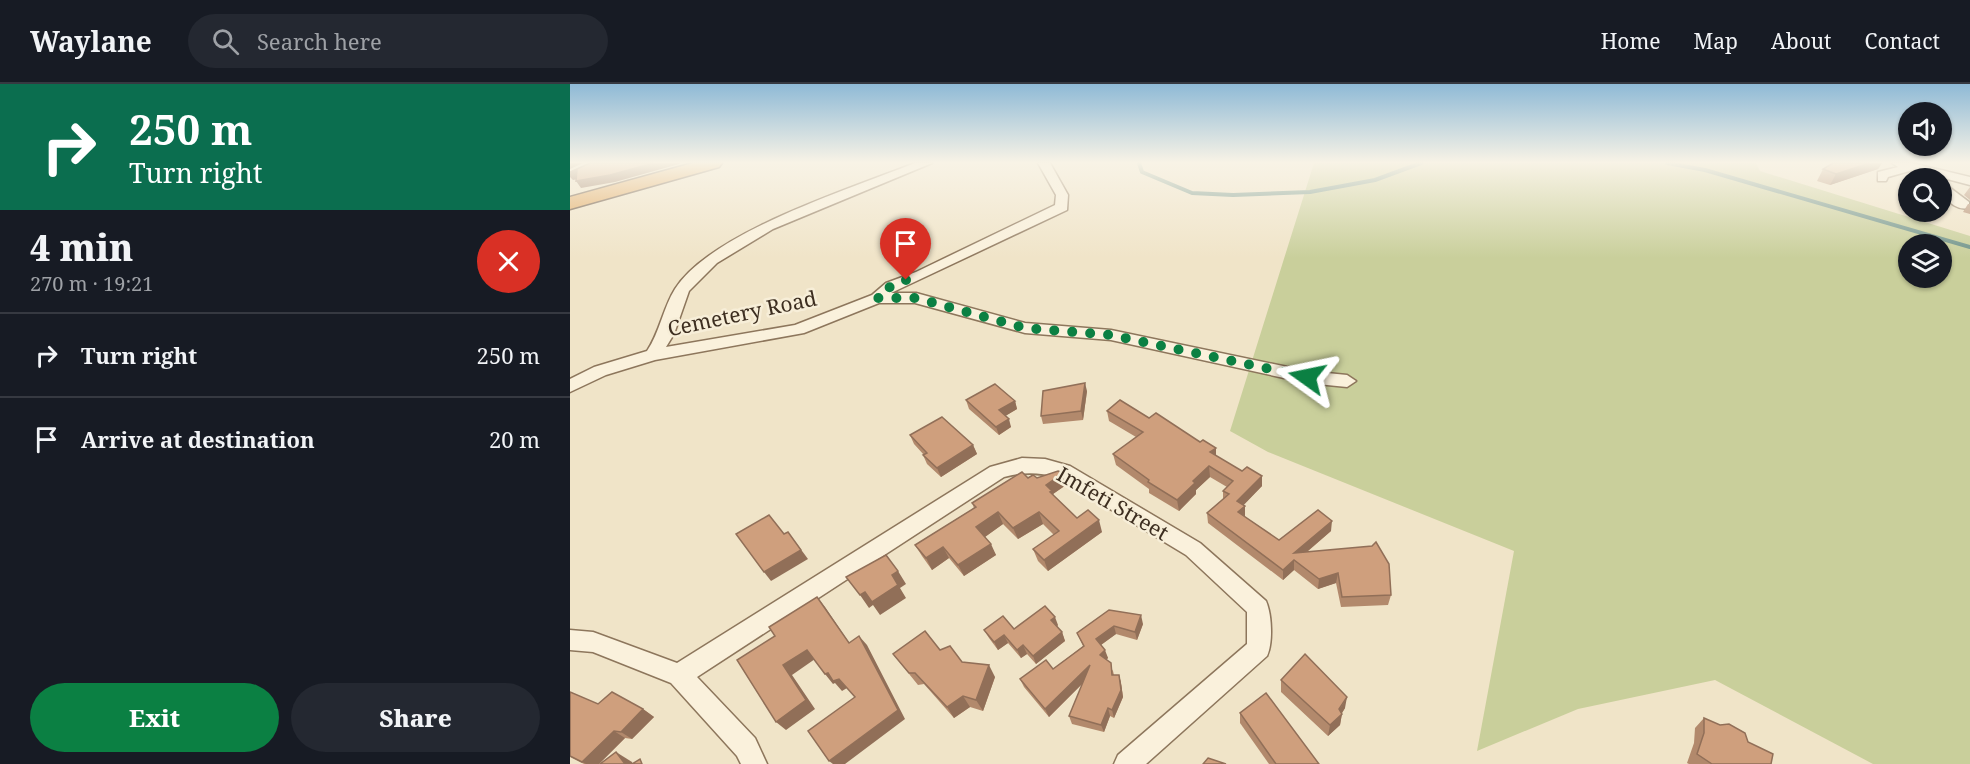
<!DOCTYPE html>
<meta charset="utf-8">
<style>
:root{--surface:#171b24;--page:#242831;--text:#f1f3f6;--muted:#9ea1a6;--line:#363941;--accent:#0b8043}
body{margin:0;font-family:"Noto Serif",serif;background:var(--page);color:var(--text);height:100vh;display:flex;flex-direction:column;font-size:22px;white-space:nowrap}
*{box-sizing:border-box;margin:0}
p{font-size:20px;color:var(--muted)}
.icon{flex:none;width:33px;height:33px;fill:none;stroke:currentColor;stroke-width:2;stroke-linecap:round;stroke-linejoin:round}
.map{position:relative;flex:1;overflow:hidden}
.panel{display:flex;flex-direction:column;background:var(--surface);width:570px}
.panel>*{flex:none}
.banner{background:#0b6e4f;color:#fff;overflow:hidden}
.fabs{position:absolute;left:1328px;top:18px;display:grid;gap:12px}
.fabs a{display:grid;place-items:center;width:54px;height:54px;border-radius:50%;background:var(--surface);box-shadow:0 2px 4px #0004;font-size:30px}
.pin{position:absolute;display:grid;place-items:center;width:51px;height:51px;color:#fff;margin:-62px -26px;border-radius:50% 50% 50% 0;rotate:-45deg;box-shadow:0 0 6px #0007}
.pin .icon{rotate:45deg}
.me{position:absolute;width:66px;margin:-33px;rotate:282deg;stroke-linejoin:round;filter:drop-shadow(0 0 4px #0008)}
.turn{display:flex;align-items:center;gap:21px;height:126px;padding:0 30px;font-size:27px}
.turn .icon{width:78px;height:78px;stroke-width:2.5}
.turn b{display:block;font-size:42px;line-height:51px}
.round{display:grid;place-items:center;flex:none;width:63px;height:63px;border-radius:32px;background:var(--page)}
.headline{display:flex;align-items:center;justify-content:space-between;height:102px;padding:0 30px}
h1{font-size:36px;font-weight:800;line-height:45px}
.cta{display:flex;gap:12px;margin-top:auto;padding:12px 30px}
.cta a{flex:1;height:69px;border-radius:36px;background:var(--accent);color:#fff;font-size:24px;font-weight:800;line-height:69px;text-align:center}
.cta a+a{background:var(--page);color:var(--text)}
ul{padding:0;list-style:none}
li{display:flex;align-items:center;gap:18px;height:84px;padding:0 30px;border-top:2px solid var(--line)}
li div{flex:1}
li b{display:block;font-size:22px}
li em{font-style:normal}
header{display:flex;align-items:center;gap:36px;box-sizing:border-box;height:84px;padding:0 30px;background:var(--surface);border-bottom:2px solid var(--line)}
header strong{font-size:28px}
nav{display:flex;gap:33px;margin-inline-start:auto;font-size:21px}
.search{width:420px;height:54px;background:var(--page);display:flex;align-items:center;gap:15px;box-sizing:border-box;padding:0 21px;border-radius:33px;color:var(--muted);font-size:22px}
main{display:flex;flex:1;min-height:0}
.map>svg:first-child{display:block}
.green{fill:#c9cf9b;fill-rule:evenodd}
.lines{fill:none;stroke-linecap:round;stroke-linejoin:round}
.stream{stroke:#6f938a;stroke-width:4}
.minor-casing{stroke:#8d765c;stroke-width:3}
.highway-casing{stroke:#5b4430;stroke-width:3}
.minor{fill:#faf1dc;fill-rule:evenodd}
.highway{fill:#e0a458;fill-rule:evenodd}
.wall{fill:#b2896c}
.shaded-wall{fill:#916f58}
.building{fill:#cf9f7d;stroke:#916f58;stroke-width:1.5}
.route{stroke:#0b8043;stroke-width:10;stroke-dasharray:0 18}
.labels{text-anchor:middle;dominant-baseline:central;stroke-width:5;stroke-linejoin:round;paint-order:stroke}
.street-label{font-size:21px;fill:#3d2e20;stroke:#f7eed8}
</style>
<header>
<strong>Waylane</strong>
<div class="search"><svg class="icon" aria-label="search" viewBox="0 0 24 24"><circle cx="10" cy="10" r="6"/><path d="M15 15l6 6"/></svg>Search here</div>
<nav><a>Home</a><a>Map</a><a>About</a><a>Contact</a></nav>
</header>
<main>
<section class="panel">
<div class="banner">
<div class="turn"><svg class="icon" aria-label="right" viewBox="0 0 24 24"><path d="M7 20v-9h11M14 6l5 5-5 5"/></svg><div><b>250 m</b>Turn right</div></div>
</div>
<div class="headline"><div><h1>4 min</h1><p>270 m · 19:21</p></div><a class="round" style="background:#d93025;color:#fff"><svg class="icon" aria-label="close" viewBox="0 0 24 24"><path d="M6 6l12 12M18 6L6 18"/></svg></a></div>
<ul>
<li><svg class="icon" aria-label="right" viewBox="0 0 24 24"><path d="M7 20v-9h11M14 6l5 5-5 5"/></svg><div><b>Turn right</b></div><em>250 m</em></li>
<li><svg class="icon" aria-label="arrive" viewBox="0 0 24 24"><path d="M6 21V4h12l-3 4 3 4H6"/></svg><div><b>Arrive at destination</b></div><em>20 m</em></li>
</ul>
<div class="cta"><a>Exit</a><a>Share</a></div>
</section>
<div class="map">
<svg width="1400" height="680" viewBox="0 0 1400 680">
<rect width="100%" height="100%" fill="#f0e4c8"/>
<path class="green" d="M744,79H1186L1190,87L1400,152V680H1303L1145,596L1008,625L907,667L944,467L698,368L660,347ZM1338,160H1371V194H1338Z"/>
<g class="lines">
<g class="stream">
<path d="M569,79L572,88L622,109L663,111L740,108L805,96L851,79"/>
<path d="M1097,79L1135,86L1400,163"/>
</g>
<defs>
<g id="minor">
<path d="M345,79H362L203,145L147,179L119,207L104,250L96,263L225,241L302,211L316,199L346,188L485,121L486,111L468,79H480L498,111L497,126L321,209H346L455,239L541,246L737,287L777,291L786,297L777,303L737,299L541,256L455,249L345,219H309L234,249L85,276L36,291L0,308V295L24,283L77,267C90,248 93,224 105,205C141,148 283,104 345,79Z"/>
<path d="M1322,79H1342L1400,93V101L1343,86L1318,93L1316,97H1308V88L1328,83Z"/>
<path d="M1371,97L1399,118V124C1386,127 1379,117 1371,109Z"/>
<path d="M452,374L475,375L500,382L630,459L696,517C702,531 703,559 697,572L576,680H544L548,671L677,560V528L616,471L487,393C468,388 452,388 434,393L127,593L185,654L197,680H171L167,672L101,599L23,568L0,566V546L23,548L107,579L420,383Z"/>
</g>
<path id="highway" d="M123,79H152L149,83L0,125V113Z"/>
</defs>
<use href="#minor" class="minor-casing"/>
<use href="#highway" class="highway-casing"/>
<use href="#minor" class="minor"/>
<use href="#highway" class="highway"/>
</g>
<g class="wall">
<path d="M1263,79H1312L1308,85L1260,101L1247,97L1253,85Z"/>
<path d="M1400,103V116L1394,111Z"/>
<path d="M1398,120H1400V130L1393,128Z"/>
<path d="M517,307L513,336L473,340L471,332Z"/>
<path d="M396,316L445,317L447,325L435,332L441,343L429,351L399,325Z"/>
<path d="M537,327L646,372L672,387L692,392V402L673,421L675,433L709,456L761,447L737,468L821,511L818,521L771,523L766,499L748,505L724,486L713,496L638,439L637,429L653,415V407L657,403L640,393L626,406V410L609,427L579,409V405L546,381L543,370L566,353L539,337Z"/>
<path d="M340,351L403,361L407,370L371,393L357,380L353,371H354L344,360Z"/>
<path d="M458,394H467L496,401L483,410L484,412L507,434L532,448L478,487L468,477L463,465L484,451L473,440L448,455L433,440L415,453L426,471L394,492L379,474L362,486L352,472L345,461L404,424L402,419Z"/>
<path d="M539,526L573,540L567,556L546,550L531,561L538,574L536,576L543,587L544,591H549L551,599L553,613L544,634L540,632L534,648L502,640L499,632L513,599L479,633L454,603L450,595L483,585L513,562L507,549Z"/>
<path d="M488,541L487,543L492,548L495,557L466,580L457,570L451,574L438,559L428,566L419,554L414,546L444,545Z"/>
<path d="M370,566L392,578L425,593L413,627L400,623L384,634L354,600L348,601L323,570Z"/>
<path d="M711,596L775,624L772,629L770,641L758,652L711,608Z"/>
<path d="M0,608L28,620L73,625L84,633L62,655L55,654L29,680H14L0,673Z"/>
<path d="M670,629L749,680H699L670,639Z"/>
<path d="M1134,634L1178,658L1201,680H1119L1117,679L1124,659L1125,644Z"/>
</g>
<g class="shaded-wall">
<path d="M0,79H13L0,85Z"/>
<path d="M84,79H110L109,80L45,98L11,104L6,97Z"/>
<path d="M1300,79H1312L1308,85L1260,101L1266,90Z"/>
<path d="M7,86L12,94L3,96L0,93V88Z"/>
<path d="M515,299L517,307L513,336L511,327Z"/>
<path d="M445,317L447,325L432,334L429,326Z"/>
<path d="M439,335L441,343L429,351L426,343Z"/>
<path d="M403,361L407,370L371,393L367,384Z"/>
<path d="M646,364V375L640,368Z"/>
<path d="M639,382L640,393L626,406V410L609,427L607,416L623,397Z"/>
<path d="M493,389L496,401L483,410L486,418L476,401Z"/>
<path d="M692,392V402L668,427L667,417Z"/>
<path d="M675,422V433L668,428Z"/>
<path d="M428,428L433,440L412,455L406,443Z"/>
<path d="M469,428L473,440L448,455L443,444Z"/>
<path d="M529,436L532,448L478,487L474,476Z"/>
<path d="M762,437L761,447L726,477L724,476V486L713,496V486L724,469Z"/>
<path d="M218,448L238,475L201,497L194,488Z"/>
<path d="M421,460L426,471L394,492L388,481Z"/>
<path d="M373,463L379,474L362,486L356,474Z"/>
<path d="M328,487L336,500L330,504L336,514L310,531L303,521L299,524L290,511Z"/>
<path d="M768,489L766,499L748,505L749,495Z"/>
<path d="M247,513L255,523L286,569L279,559Z"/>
<path d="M571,531L573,540L567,556L565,548Z"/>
<path d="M485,533L488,541L484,545L481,536Z"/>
<path d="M544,542L546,550L528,563L526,555Z"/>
<path d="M492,548L495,557L466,580L463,572Z"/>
<path d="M434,551L438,559L428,566L424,558Z"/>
<path d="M289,552L297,561L335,635L275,680H263L259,677L328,626Z"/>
<path d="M453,561L457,570L451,574L447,566Z"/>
<path d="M237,566L245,575L222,591L245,625L216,646L206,638L213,581Z"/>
<path d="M535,566L538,574L533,579L530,571Z"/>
<path d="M419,581L425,593L413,627L406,616Z"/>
<path d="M520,581L523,589L479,633L475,625Z"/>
<path d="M258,589L269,595L277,604L272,607L265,599L263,600L255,590Z"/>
<path d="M549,591L551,599L553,613L544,634L542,626Z"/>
<path d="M393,612L400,623L384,634L377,623Z"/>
<path d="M777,613L775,624L770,632L772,630L770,641L758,652L760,641Z"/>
<path d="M538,624L540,632L534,648L531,641Z"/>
<path d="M73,625L84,633L62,655L51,648Z"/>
<path d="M44,647L55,654L29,680H16L12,678Z"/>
<path d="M46,668L62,678L63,680H55Z"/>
</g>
<g class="building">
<path d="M20,79H84L40,91L6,97L7,86L0,88Z"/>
<path d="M1263,79H1300L1266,90L1253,85Z"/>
<path d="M515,299L511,327L471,332L473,307Z"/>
<path d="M425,300L445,317L429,326L439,335L426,343L396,316Z"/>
<path d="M550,316L579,334L586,329L630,358L633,356L646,364L640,368L672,387L677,383L692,392L667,417L675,422L668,428L709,456L748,426L762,437L724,469L802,462L806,458L819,480L821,511L772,513L768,489L749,495L724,476L713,486L637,429L659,410L653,407L663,397L639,382L623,397L625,399L607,416L578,398L579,396L543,370L573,348L537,327Z"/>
<path d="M372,333L403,361L367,384L353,371L357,369L340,351Z"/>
<path d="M488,387L493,389L476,401L482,407L480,408L507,434L518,426L529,436L474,476L463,465L489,447L469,428L443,444L428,428L406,443L421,460L388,481L373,463L356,474L345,461L406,423L402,419L452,388L458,394L463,391L467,394Z"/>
<path d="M199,431L214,450L218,448L231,466L194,488L166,450Z"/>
<path d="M316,471L328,487L322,491L328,501L302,518L295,508L290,511L276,493Z"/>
<path d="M247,513L279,559L289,552L328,626L259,677L238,647L285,613L269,595L263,597L258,589L255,590L237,566L213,581L236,616L206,638L167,576L205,552L199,543Z"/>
<path d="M475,522L485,533L481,536L492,548L463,572L453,561L447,566L434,551L424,558L414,546L433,532L444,545Z"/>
<path d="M539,526L571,531L565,548L544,542L526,555L535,566L530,571L541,579L542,591H549L551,606L542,626L538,624L531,641L499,632L520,581L475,625L450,595L476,576L483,585L514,562L507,549Z"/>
<path d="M355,547L370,566L380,562L392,578L419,581L406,616L393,612L377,623L345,589H339L323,570Z"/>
<path d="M735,570L777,613L769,625L772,630L760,641L711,596Z"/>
<path d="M0,608L28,620L42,608L73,625L51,648L44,647L12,678L0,672Z"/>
<path d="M696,609L749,680H706L670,629Z"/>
<path d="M1134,634L1150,641L1159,640L1175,649L1178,658L1203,670L1201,680H1142L1127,670L1134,649Z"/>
<path d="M46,668L55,680H30Z"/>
<path d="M638,674L656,680H633Z"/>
<path d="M70,675L72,680H62Z"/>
</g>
<linearGradient id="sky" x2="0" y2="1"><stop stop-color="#8fbad6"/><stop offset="0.45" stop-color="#f8f3e6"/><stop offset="1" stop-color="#f8f3e6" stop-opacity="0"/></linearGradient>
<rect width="1400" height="174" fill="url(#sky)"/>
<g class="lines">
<path class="route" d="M336,196L321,202L307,214H346L455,244L541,251L737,293"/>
</g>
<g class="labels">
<g class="street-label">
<text transform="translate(172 229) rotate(-12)">Cemetery Road</text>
<text transform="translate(543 419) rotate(30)">Imfeti Street</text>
</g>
</g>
</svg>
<div class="fabs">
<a><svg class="icon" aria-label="sound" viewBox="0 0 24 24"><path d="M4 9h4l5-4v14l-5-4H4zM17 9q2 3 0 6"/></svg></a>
<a><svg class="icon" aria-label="search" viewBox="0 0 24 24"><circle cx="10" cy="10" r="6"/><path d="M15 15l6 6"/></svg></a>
<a><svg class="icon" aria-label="layers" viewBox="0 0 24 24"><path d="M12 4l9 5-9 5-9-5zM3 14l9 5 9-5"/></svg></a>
</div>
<div class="pin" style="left:336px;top:196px;background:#d93025"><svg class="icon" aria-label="arrive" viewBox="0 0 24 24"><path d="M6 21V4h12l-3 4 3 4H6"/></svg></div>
<svg class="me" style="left:737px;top:293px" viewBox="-20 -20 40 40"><path d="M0-17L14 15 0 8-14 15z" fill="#0b8043" stroke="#fff" stroke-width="4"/></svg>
</div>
</main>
